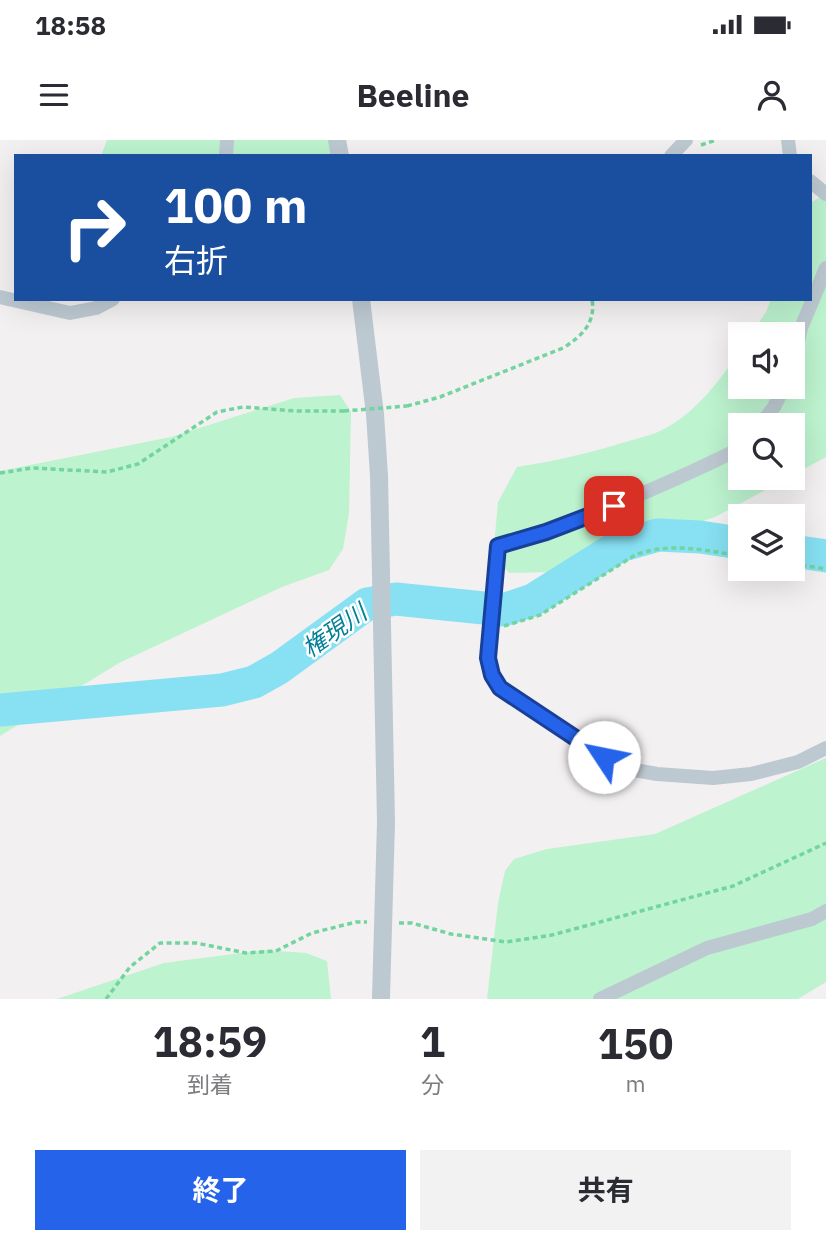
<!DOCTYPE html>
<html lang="ja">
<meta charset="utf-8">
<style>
:root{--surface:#fff;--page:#f2f2f3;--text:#2b2b33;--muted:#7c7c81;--accent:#2563eb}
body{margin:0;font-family:"IBM Plex Sans","Noto Sans JP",sans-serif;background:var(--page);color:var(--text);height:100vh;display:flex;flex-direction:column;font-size:26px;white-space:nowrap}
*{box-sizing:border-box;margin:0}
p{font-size:23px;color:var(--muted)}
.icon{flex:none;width:38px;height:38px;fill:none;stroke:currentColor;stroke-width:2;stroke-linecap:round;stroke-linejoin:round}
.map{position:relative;height:859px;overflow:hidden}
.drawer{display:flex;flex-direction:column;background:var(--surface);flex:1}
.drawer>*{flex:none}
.banner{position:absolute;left:14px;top:14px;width:798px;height:147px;border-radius:0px;box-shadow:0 7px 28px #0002;background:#1a4fa0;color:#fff;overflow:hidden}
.controls{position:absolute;left:728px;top:182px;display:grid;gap:14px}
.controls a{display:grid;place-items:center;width:77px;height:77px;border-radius:0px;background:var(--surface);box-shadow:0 7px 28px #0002;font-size:35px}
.pin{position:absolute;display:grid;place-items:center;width:60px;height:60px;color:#fff;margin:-30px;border-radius:14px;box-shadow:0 4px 10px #0006}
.me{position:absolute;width:77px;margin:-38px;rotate:304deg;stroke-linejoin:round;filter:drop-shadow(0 0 5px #0008)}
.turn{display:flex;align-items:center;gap:24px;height:147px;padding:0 35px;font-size:32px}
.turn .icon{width:91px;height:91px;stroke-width:2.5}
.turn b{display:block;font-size:49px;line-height:60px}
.eta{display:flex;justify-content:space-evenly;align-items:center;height:119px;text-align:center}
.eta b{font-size:42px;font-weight:700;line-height:49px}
.cta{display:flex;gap:14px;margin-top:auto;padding:14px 35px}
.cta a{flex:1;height:80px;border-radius:0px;background:var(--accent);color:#fff;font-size:28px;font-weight:700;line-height:80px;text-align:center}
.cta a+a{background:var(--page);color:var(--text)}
.status{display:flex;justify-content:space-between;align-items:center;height:49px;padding:0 35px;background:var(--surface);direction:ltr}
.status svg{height:19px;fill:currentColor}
header{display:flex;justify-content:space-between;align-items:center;height:91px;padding:0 35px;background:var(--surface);font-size:32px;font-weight:700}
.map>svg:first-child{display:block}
.green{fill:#bdf3cf}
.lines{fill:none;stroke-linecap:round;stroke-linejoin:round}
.river{stroke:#87e1f3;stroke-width:33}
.path{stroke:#72d49f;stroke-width:3.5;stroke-dasharray:5 3.5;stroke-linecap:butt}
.minor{stroke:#bdc9d1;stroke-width:14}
.tertiary{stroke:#bdc9d1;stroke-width:18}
.path-bridge{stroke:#72d49f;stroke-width:3.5;stroke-dasharray:5 3.5;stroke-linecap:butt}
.tertiary-bridge{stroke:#bdc9d1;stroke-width:18}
.route-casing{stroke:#184099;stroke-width:18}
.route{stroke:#2563eb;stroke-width:12}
.labels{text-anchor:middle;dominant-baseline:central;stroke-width:5;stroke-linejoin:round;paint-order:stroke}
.water-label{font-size:24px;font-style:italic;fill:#047f97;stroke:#fff}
</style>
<div class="status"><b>18:58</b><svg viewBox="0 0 49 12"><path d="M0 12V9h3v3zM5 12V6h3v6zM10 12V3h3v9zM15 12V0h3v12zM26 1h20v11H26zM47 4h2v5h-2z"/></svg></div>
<header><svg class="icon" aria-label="menu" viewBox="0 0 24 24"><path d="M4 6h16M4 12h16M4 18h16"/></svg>Beeline<svg class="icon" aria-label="person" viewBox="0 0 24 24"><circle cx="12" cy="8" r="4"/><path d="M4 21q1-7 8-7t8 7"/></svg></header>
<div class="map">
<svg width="826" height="859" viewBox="0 0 826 859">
<rect width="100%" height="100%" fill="#f3f0f1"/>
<g class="green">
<path d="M107,0H340L343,16H101Z"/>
<path d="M826,54V317L793,335V285H740V338H788L717,376L616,413L553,432L509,433L497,419L495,395L498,362L517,327C556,321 594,312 632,300C642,297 653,295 662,290C695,274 720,240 740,211V247H793V194H751L766,172L771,159H810V63Z"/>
<path d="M340,255L351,272L349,373L343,409L329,430L282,447L119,523L0,596V331L171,297L294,258Z"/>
<path d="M826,618V842L798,859H487L498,763L505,731L514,719L547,709L655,694Z"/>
<path d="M264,810L306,813L327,821L331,859H57L164,823Z"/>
</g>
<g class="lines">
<g class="river">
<path d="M793,411L826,416"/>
<path d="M0,570L222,550L254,542L279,528L367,464L396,459L503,470L533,460L619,406L658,395L700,397L740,403"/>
</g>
<g class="path">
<path d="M701,5L716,0"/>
<path d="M407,266L440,257L563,208C582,196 596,183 592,159"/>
<path d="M0,333L32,328L107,332L138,324L217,272L243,267L296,271H344"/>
<path d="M793,424L826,429"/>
<path d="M504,486L540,475L635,415C671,402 704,410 740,416"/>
<path d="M399,783H412L451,794L506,802L552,795L733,746L826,703"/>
<path d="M106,859L130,827L160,803H196L246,813L276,811L312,793L356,782H367"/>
</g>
<g class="minor">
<path d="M788,0L790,16"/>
<path d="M226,16L227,0"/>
<path d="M671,16L686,0"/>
<path d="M810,41L826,54"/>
<path d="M0,157L70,173L96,168L113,159"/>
<path d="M793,225L801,188L826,128"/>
<path d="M760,285L774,267L784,247"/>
<path d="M740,305L731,313C655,350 579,382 498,406L487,518L492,535L500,548L604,617L629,629L657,634L713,638L751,634L798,622L826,608"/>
<path d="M600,859L707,808L812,779L826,771"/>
</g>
<g class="tertiary">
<path d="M337,0L340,16"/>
<path d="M361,159L375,274L379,336"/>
</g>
<path class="path-bridge" d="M344,271L407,266"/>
<path class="tertiary-bridge" d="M379,336L386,682L381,857"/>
</g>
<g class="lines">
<defs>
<path id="route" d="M604,617L500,548L492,535L488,518L498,406L546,392L614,366"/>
</defs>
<use href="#route" class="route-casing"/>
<use href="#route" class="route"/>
</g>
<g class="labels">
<g class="water-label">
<text transform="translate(334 490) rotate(-35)">権現川</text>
</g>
</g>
</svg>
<div class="controls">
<a><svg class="icon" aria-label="sound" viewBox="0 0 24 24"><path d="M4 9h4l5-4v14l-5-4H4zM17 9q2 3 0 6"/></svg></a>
<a><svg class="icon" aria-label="search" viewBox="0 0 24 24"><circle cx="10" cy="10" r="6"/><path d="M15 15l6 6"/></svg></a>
<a><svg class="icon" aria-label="layers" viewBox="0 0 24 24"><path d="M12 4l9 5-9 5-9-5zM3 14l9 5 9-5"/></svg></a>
</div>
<div class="pin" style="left:614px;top:366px;background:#d93025"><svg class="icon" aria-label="arrive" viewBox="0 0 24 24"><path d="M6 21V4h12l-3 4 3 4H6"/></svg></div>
<svg class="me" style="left:604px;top:617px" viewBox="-20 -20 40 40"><circle r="19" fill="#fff"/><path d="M0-13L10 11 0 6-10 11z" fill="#2563eb"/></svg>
<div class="banner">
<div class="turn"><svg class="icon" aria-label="right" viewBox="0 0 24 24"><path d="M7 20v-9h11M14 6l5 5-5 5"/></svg><div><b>100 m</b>右折</div></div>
</div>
</div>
<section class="drawer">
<div class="eta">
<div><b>18:59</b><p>到着</p></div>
<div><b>1</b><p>分</p></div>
<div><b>150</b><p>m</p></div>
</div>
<div class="cta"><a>終了</a><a>共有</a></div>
</section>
